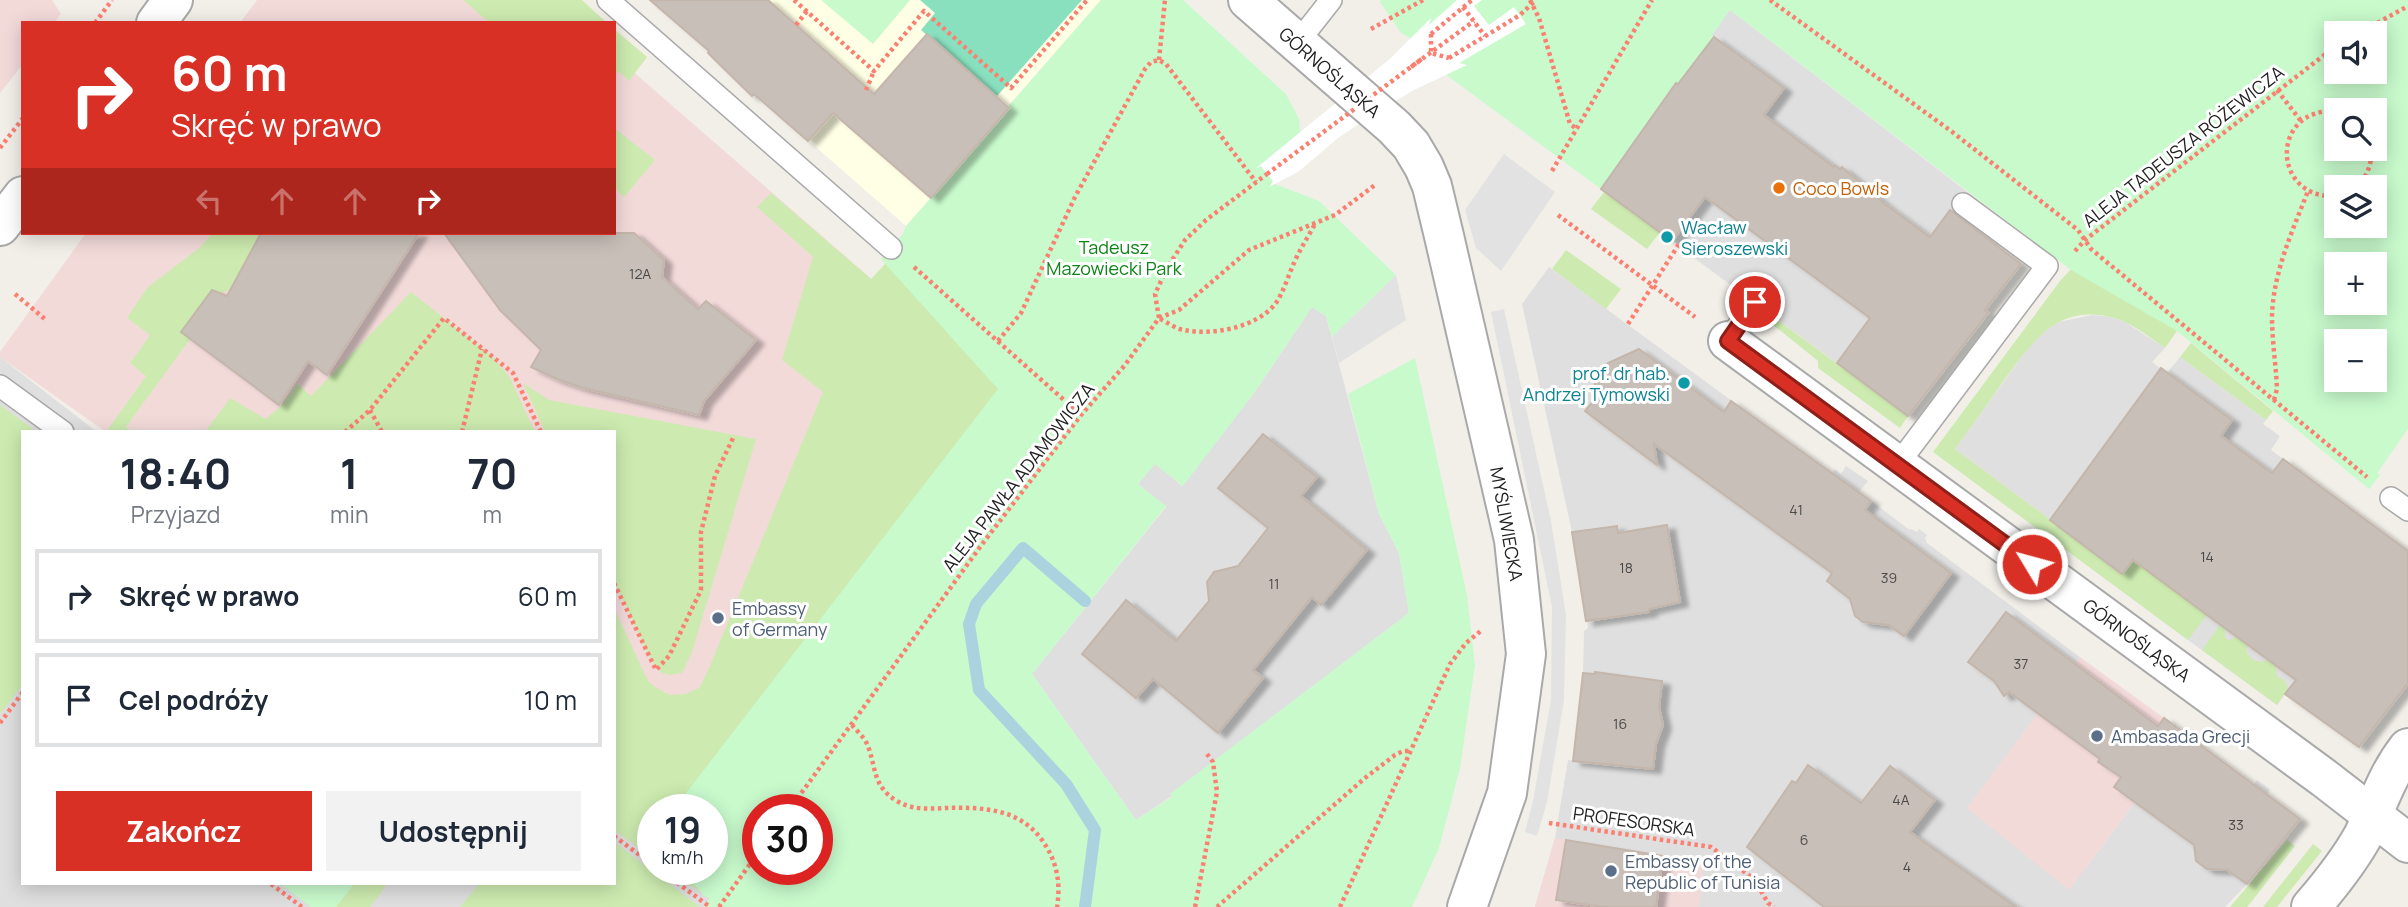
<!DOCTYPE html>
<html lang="pl">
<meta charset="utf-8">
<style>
:root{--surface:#fff;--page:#f2f2f3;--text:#1f2937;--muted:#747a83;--line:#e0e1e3;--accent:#d93025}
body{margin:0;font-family:Manrope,sans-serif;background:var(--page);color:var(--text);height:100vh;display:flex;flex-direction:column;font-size:26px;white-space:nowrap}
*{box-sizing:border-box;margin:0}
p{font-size:23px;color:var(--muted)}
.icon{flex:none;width:38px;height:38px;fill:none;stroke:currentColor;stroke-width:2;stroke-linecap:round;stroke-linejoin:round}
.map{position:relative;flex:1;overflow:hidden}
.drawer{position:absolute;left:21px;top:430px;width:595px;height:455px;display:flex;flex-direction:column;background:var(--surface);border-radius:0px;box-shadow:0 4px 18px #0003}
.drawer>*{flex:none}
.banner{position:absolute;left:21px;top:21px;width:595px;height:214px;border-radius:0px;box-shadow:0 4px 18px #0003;background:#d93025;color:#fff;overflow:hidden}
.controls{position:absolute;left:2324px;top:21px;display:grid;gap:14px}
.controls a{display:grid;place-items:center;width:63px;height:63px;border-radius:0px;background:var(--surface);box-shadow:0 4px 18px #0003;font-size:35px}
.speed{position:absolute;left:637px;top:794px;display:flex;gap:14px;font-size:35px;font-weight:700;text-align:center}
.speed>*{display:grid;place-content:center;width:91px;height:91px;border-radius:50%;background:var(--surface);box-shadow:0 4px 18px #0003;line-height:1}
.speed small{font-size:18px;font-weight:400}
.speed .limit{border:10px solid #d22;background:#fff;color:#111}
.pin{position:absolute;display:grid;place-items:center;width:60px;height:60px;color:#fff;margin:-30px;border:4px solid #fff;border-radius:50%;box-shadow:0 2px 7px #0007}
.me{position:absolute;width:77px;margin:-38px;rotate:307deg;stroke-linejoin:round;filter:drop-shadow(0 0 5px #0008)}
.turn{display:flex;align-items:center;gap:24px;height:147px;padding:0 35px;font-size:32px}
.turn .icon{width:91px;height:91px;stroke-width:2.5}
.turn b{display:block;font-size:49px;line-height:60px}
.lanes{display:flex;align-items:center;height:66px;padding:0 35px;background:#0003;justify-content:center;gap:35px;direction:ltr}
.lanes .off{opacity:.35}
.eta{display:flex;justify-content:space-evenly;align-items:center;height:119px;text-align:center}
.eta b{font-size:42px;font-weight:700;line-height:49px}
.button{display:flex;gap:14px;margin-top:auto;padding:14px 35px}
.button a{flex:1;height:80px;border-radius:0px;background:var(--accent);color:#fff;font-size:28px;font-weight:700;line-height:80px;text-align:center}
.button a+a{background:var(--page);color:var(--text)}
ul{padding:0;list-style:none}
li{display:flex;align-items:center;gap:21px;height:94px;margin:0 14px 10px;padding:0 21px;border:4px solid var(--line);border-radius:0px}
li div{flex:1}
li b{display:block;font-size:26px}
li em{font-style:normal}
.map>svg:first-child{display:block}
.residential{fill:#e0dfdf}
.commercial{fill:#f2dad9}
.education{fill:#ffffe5}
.grass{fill:#cdebb0}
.park{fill:#c8facc;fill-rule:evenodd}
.pitch{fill:#88e0be}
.parking{fill:#e2e2e2}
.pier{fill:#fff}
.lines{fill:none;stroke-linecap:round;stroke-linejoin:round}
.stream{stroke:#aad3df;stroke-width:12}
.building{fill:#c7bfb8;stroke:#c4b6ab;stroke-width:2;filter:url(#shadow)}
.service-casing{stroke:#a9a9a9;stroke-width:24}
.minor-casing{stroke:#a9a9a9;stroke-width:42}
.tertiary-casing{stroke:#a9a9a9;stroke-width:42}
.path{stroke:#fa8072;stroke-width:4.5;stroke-dasharray:3.5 3.5;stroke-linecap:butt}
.service{stroke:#fff;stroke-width:21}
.minor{stroke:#fff;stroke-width:38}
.tertiary{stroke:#fff;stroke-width:38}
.path-bridge{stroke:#fa8072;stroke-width:4.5;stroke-dasharray:3.5 3.5;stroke-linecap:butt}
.route-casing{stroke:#8d1f18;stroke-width:18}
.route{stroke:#d93025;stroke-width:12}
.food-dot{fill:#e8710a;stroke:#fff;stroke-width:2.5}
.culture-dot{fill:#0f9aa8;stroke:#fff;stroke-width:2.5}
.service-dot{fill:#5c6f8a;stroke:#fff;stroke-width:2.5}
.labels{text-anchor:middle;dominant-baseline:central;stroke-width:6;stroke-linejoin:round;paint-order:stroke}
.number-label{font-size:14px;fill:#4b4948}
.street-label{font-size:18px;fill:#222;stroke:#fff}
.food-label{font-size:18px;fill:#c56008;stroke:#fff;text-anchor:start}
.culture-label{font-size:18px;fill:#0d838f;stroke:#fff;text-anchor:start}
.park-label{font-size:18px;fill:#0c8416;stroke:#fff}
.service-label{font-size:18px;fill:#4e5e75;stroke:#fff;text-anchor:start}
</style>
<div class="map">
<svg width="2408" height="907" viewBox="0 0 2408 907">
<defs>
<filter id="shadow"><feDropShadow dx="8" dy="4.5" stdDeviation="2" flood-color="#0004"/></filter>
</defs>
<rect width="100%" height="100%" fill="#f2efe9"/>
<g class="residential">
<path d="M1730,10L1970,194L1955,215L2021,264L1985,310L1988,313L1908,416L1682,249L1673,240L1663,235L1601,189L1635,139Z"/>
<path d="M1549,267L1832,474L1835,469L1841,474L1846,466L1868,481L1859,492L1910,530L1911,529L1917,532L1919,529L1927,535L1925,538L1927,543L2080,657L1968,808L2084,870L2186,734L2254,785L2257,780L2270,789L2267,795L2300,819L2247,884L2225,907H1535L1555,838L1568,760H1573L1583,673L1584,631L1588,628L1572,532L1522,304Z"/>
<path d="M1312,307L1326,316L1379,514L1399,553L1409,613L1171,794L1172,796L1136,820L1032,674L1166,507L1138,484L1155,463L1182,486L1254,393Z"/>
<path d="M2093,315L2111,317L2125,322L2165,348L2152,362L2160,368L2168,372L2180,357L2266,420L2263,424L2280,436L2271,450L2408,551V683L2359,747L2285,694L2277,705L2188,640L2042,532L2050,520L1955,449L2035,338L2058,322Z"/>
<path d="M0,357L97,432H23V884H614V822L653,854V870H672L711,897L704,907H0Z"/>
</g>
<g class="commercial">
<path d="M0,0H52L61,14L54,23H23V64L0,93Z"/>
<path d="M257,0H550L576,23H240Z"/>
<path d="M614,55L998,389L653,810L614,804V432H106L0,357V352L86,233H614Z"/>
<path d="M2080,657L2186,734L2069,890L1967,808Z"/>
<path d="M1555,838L1704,861L1699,907H1535Z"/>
</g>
<path class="education" d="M650,0H1101L1008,106L1010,108L1008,110L906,226L809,141H804L805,139L754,94L752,96L751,92L710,55H706L709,51Z"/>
<g class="grass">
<path d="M463,0H582L607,23H490Z"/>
<path d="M614,29L647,57L629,81L619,71L614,76Z"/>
<path d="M614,128L655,160L624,197L614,188Z"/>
<path d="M1604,192L1660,232L1647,249L1591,209Z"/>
<path d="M771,193L871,279L886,263L1034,392L758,810L708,897L668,870H712V810H653V858L614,830V608L648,681L655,687L670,695L685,694L699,688L709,668L823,392L782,360L813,257L757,207Z"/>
<path d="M213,233H261L230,290L220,293L182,332L190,339L126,427L132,432H106L146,376L130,363L150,335L127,318L147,288L199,248Z"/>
<path d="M1566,250L1621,289L1606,309L1552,269Z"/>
<path d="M2084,255L2177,331L2165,348C2149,337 2132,323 2114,318C2056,302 2031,344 2002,383C1987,405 1971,427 1955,449L2122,573L2133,560L2207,615L2188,640L1933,452L2060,281Z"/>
<path d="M411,292L492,356L509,376L535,432H205L230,398L266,419L282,405L297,384L311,396Z"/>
<path d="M1764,310L1908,416L1900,428L1818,368V361L1762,316Z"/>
<path d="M2191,343L2273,411L2266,420L2180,357Z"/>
<path d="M523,383L549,400L756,439L692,652L682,673L671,675L662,673L656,667L648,654L614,581V432H545Z"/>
<path d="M0,405L37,432H23V684L0,714Z"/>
<path d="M2220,625L2225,628V638L2229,640L2237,637L2247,644V653L2253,660L2263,662L2267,659L2275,665L2277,676L2286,682L2288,689L2277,705L2202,650Z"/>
<path d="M2287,840L2295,846L2252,901L2247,907H2230Z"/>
<path d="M614,842L700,907H460L479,884H614Z"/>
<path d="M2313,844L2322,851L2277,907H2263Z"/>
<path d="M281,884H387L370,907H311Z"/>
</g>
<g class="park">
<path d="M821,0H910L873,44Z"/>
<path d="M1101,0H1183L1286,94L1299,119L1300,132L1262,166L1275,184L1319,201L1396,275L1332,337L1326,316L1312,307L1254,393L1183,486L1155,464L1138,484L1166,506L1032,674L1136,820L1172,797L1170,794L1409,613L1399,553L1379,514L1348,394L1415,358L1467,595L1475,665L1460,768L1439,848L1412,907H704L710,898L704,896L683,870H712V810H673L998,389L881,259L902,235L906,226L1009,110L1008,107ZM758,810H817V870H758Z"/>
<path d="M1381,0H2408V429L2377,473L2380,475L2369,489L2177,331L2071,270L1730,10L1712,35L1714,37L1678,84L1675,83L1601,189L1437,68L1427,47L1401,33L1380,2ZM2336,33H2375V72H2336ZM2336,110H2375V149H2336ZM2336,187H2375V226H2336ZM2336,264H2375V303H2336ZM2336,341H2375V380H2336Z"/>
<path d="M281,884H354L336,907H311Z"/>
</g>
<path class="pitch" d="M920,0H1082L997,96L921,30L935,13Z"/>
<g class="parking">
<path d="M1504,154L1555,192L1501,271L1476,248L1465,210Z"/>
<path d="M1396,275L1406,320L1339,363L1332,337Z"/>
<path d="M1504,309L1551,521L1566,615L1564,700L1547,802L1537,836L1525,832L1533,801L1551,700L1552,607L1491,312Z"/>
</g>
<path class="pier" d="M1457,0H1482L1474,6L1489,25L1514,7L1526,24L1459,63L1467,65L1414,90L1374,114L1338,138L1298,172L1269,187L1273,181L1261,166L1255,169L1391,58L1431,18L1429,25Z"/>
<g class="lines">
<path class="stream" d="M1085,907L1095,830L1066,784L979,690L969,624L976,604L1023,548L1085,601"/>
</g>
<g class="building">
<path d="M650,0H768L874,94L927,34L1009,108L931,198L833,113L808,141L754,94L752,96L708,53L709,51Z"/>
<path d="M1714,37L1784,88L1764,115L1834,167L1835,165L1840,169L1842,167L1885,204L1930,237L1950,210L2021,264L1985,310L1988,313L1908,416L1837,363L1870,318L1705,197L1672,241L1601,189L1676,83L1678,84Z"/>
<path d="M261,233H419L327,375L308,361L279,405L181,332L212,290L227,296Z"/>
<path d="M444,233H634L664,260L662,277L698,309L706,301L756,340L704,401L699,415L583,388L557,379L531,367L541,350L500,310Z"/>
<path d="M1639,349L1724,412L1731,401L1871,501L1865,510L1951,573L1904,636L1889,625L1863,622L1855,616L1850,599L1827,581L1832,573L1654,444L1657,465L1585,411L1595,399V380L1608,363Z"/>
<path d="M2161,368L2232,420L2221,436L2272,473L2283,459L2408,551V683L2359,747L2285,694L2296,680L2207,615L2133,560L2122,574L2050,520Z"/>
<path d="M1263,434L1317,477L1301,496L1367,550L1321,605L1312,597L1253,670L1263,678L1218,733L1153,679L1136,698L1082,654L1126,600L1176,641L1209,601L1207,582L1214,572L1238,566L1268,528L1218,488Z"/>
<path d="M1667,525L1680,602L1649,609V612L1586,621L1572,532L1617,526L1618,533Z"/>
<path d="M2006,612L2158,726L2164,718L2300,819L2247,884L2227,870L2207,869L2196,861L2194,845L2114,787L2121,777L2098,762L2100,759L2009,692L2004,696L1994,681L1968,662Z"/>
<path d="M1595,672L1662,681L1659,707L1663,725L1656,744L1653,769L1573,761L1583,673L1595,674Z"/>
<path d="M1808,765L1861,803L1890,766L1935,800L1910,832L2016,907H1824L1747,847L1792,781L1796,783Z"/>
<path d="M1566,840L1663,856L1656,907H1603L1556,900Z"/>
</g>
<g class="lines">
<defs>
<g id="service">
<path d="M608,0L891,248"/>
<path d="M1298,42L1331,0"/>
<path d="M1728,341L1754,302"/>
<path d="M0,386L63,432"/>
<path d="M1898,464L2047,266L1963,204"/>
<path d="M2391,498L2408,510"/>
</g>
<g id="minor">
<path d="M156,23L173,0"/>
<path d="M0,226L23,196"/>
<path d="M1728,341L2324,778L2408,843"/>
<path d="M2311,907C2330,885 2349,861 2363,836C2378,805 2386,776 2408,748"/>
</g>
<path id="tertiary" d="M1248,0L1394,127L1411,145L1424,167L1432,186L1444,236L1514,540L1526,654L1507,793L1467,907"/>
</defs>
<use href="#service" class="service-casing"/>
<use href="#minor" class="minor-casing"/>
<use href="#tertiary" class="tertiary-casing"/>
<g class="path">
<path d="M794,0L874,71L924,11L1011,88L1087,0"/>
<path d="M1530,0L1539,18L1570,124L1577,129"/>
<path d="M1770,0L1951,131L2078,230L2091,249L2367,477"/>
<path d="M1463,7L1485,36"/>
<path d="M95,23L112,0"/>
<path d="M796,25L807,11"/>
<path d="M1371,29L1423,0"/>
<path d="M2359,33L2408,6"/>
<path d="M1431,34L1472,0"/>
<path d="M1449,58L1520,15L1536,0"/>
<path d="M1159,60L1165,0"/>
<path d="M1411,67L1474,21"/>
<path d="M866,90L874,71"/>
<path d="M2277,90L2301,121"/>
<path d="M2336,111C2269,108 2272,200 2336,196"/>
<path d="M0,148L23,118"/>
<path d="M1552,171L1652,0"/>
<path d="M2355,187C2368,177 2371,165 2372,149"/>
<path d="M1558,215L1695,317"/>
<path d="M2075,251L2085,240L2336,46"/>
<path d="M914,267L1081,415"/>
<path d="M15,294L45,319"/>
<path d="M1159,318L1179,310L1249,250L1335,215L1375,185"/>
<path d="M1160,319C1167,322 1176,329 1184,330C1213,336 1258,327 1276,303C1284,291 1288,276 1294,263C1300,249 1308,237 1315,224"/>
<path d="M1628,324L1679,244"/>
<path d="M998,341L1021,313L1075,197L1145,69L1151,62L1159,60L1166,64L1256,182"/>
<path d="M2274,400L2277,389C2276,365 2272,341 2272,317C2273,273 2292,232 2308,191"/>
<path d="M370,410L382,432"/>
<path d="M345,432L370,410L444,318L513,373L541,432"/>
<path d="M462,432L482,349"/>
<path d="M614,583L656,670L669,656L701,590V532L715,476L734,436"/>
<path d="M0,723L23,692"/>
<path d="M852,725C857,731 865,738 868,746C876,768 873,787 897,801C912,810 928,809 945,808C981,807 1019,808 1042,840C1057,861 1061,883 1057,907"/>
<path d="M789,810L983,543L1081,415L1125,365L1159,318L1155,294L1167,268L1185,240L1206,220L1267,174"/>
<path d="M1549,823L1711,847L1754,879L1768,903L1774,907"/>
<path d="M614,836L653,865"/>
<path d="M660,870L710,907"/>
<path d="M271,884L302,907"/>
<path d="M719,907L758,853"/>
<path d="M1195,907L1217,792L1213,762L1207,754"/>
<path d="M1217,907L1365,778L1395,755L1403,751H1411"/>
<path d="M1340,907L1450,664L1466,643L1482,630"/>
</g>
<use href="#service" class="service"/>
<use href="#minor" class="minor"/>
<use href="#tertiary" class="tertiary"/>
<g class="path-bridge">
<path d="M1431,34V53L1449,58"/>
<path d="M1267,174L1423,58"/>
</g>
</g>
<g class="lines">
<defs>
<path id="route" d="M1755,302L1728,341L2032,564"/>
</defs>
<use href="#route" class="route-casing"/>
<use href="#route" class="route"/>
</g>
<circle class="food-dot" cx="1779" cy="188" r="7"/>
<g class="culture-dot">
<circle cx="1667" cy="237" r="7"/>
<circle cx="1684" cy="383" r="7"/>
</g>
<g class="service-dot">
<circle cx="718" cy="618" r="7"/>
<circle cx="2097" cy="736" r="7"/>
<circle cx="1611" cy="871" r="7"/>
</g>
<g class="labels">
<g class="number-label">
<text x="640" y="273">12A</text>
<text x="1796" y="509">41</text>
<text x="2207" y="556">14</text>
<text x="1626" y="567">18</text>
<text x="1889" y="577">39</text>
<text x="1274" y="583">11</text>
<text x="2021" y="663">37</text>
<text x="1620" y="723">16</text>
<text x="1901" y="799">4A</text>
<text x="2236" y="824">33</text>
<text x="1804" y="839">6</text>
<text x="1907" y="866">4</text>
</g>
<g class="street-label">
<text transform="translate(1330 72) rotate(41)">GÓRNOŚLĄSKA</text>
<text transform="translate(2183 146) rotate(-38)">ALEJA TADEUSZA RÓŻEWICZA</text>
<text transform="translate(1018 477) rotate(-52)">ALEJA PAWŁA ADAMOWICZA</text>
<text transform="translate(1507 524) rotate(80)">MYŚLIWIECKA</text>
<text transform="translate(2137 640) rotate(36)">GÓRNOŚLĄSKA</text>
<text transform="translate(1634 821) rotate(8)">PROFESORSKA</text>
</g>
<g class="food-label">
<text x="1793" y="188">Coco Bowls</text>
</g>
<g class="culture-label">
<text x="1681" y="227">Wacław<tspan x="1681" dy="21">Sieroszewski</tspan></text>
<text x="1670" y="373" text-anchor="end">prof. dr hab.<tspan x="1670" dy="21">Andrzej Tymowski</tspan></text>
</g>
<g class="park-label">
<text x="1114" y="247">Tadeusz<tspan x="1114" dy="21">Mazowiecki Park</tspan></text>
</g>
<g class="service-label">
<text x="732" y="608">Embassy<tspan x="732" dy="21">of Germany</tspan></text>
<text x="2111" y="736">Ambasada Grecji</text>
<text x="1625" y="861">Embassy of the<tspan x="1625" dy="21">Republic of Tunisia</tspan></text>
</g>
</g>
</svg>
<div class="controls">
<a><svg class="icon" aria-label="sound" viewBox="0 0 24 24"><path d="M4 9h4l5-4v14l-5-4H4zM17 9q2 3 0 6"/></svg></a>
<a><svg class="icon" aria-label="search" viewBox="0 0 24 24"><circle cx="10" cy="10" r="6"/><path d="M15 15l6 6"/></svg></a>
<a><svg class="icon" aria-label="layers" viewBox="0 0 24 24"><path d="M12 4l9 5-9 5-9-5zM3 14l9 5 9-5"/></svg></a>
<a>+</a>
<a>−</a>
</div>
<div class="speed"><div>19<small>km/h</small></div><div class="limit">30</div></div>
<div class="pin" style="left:1755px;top:302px;background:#d93025"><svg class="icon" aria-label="arrive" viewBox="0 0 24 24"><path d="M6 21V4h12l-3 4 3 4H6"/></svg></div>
<svg class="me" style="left:2032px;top:564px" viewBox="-20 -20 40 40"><circle r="17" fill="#d93025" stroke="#fff" stroke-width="3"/><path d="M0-11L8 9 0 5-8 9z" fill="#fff"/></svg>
<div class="banner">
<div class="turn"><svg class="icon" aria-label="right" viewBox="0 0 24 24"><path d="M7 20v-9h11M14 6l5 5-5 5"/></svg><div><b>60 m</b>Skręć w prawo</div></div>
<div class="lanes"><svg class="icon off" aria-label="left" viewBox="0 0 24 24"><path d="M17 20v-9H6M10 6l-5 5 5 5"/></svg><svg class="icon off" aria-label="ahead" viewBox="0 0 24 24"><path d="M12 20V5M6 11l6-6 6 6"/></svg><svg class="icon off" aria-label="ahead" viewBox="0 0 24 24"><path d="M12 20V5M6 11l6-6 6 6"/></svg><svg class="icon" aria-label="right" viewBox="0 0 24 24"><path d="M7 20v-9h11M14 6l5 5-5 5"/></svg></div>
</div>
<section class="drawer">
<div class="eta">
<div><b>18:40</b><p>Przyjazd</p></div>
<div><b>1</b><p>min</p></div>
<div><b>70</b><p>m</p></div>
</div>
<ul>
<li><svg class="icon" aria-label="right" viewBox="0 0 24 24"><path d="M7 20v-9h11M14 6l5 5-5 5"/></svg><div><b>Skręć w prawo</b></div><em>60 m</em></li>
<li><svg class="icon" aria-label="arrive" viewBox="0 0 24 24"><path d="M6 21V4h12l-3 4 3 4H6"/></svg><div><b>Cel podróży</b></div><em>10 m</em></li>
</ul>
<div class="button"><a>Zakończ</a><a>Udostępnij</a></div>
</section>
</div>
